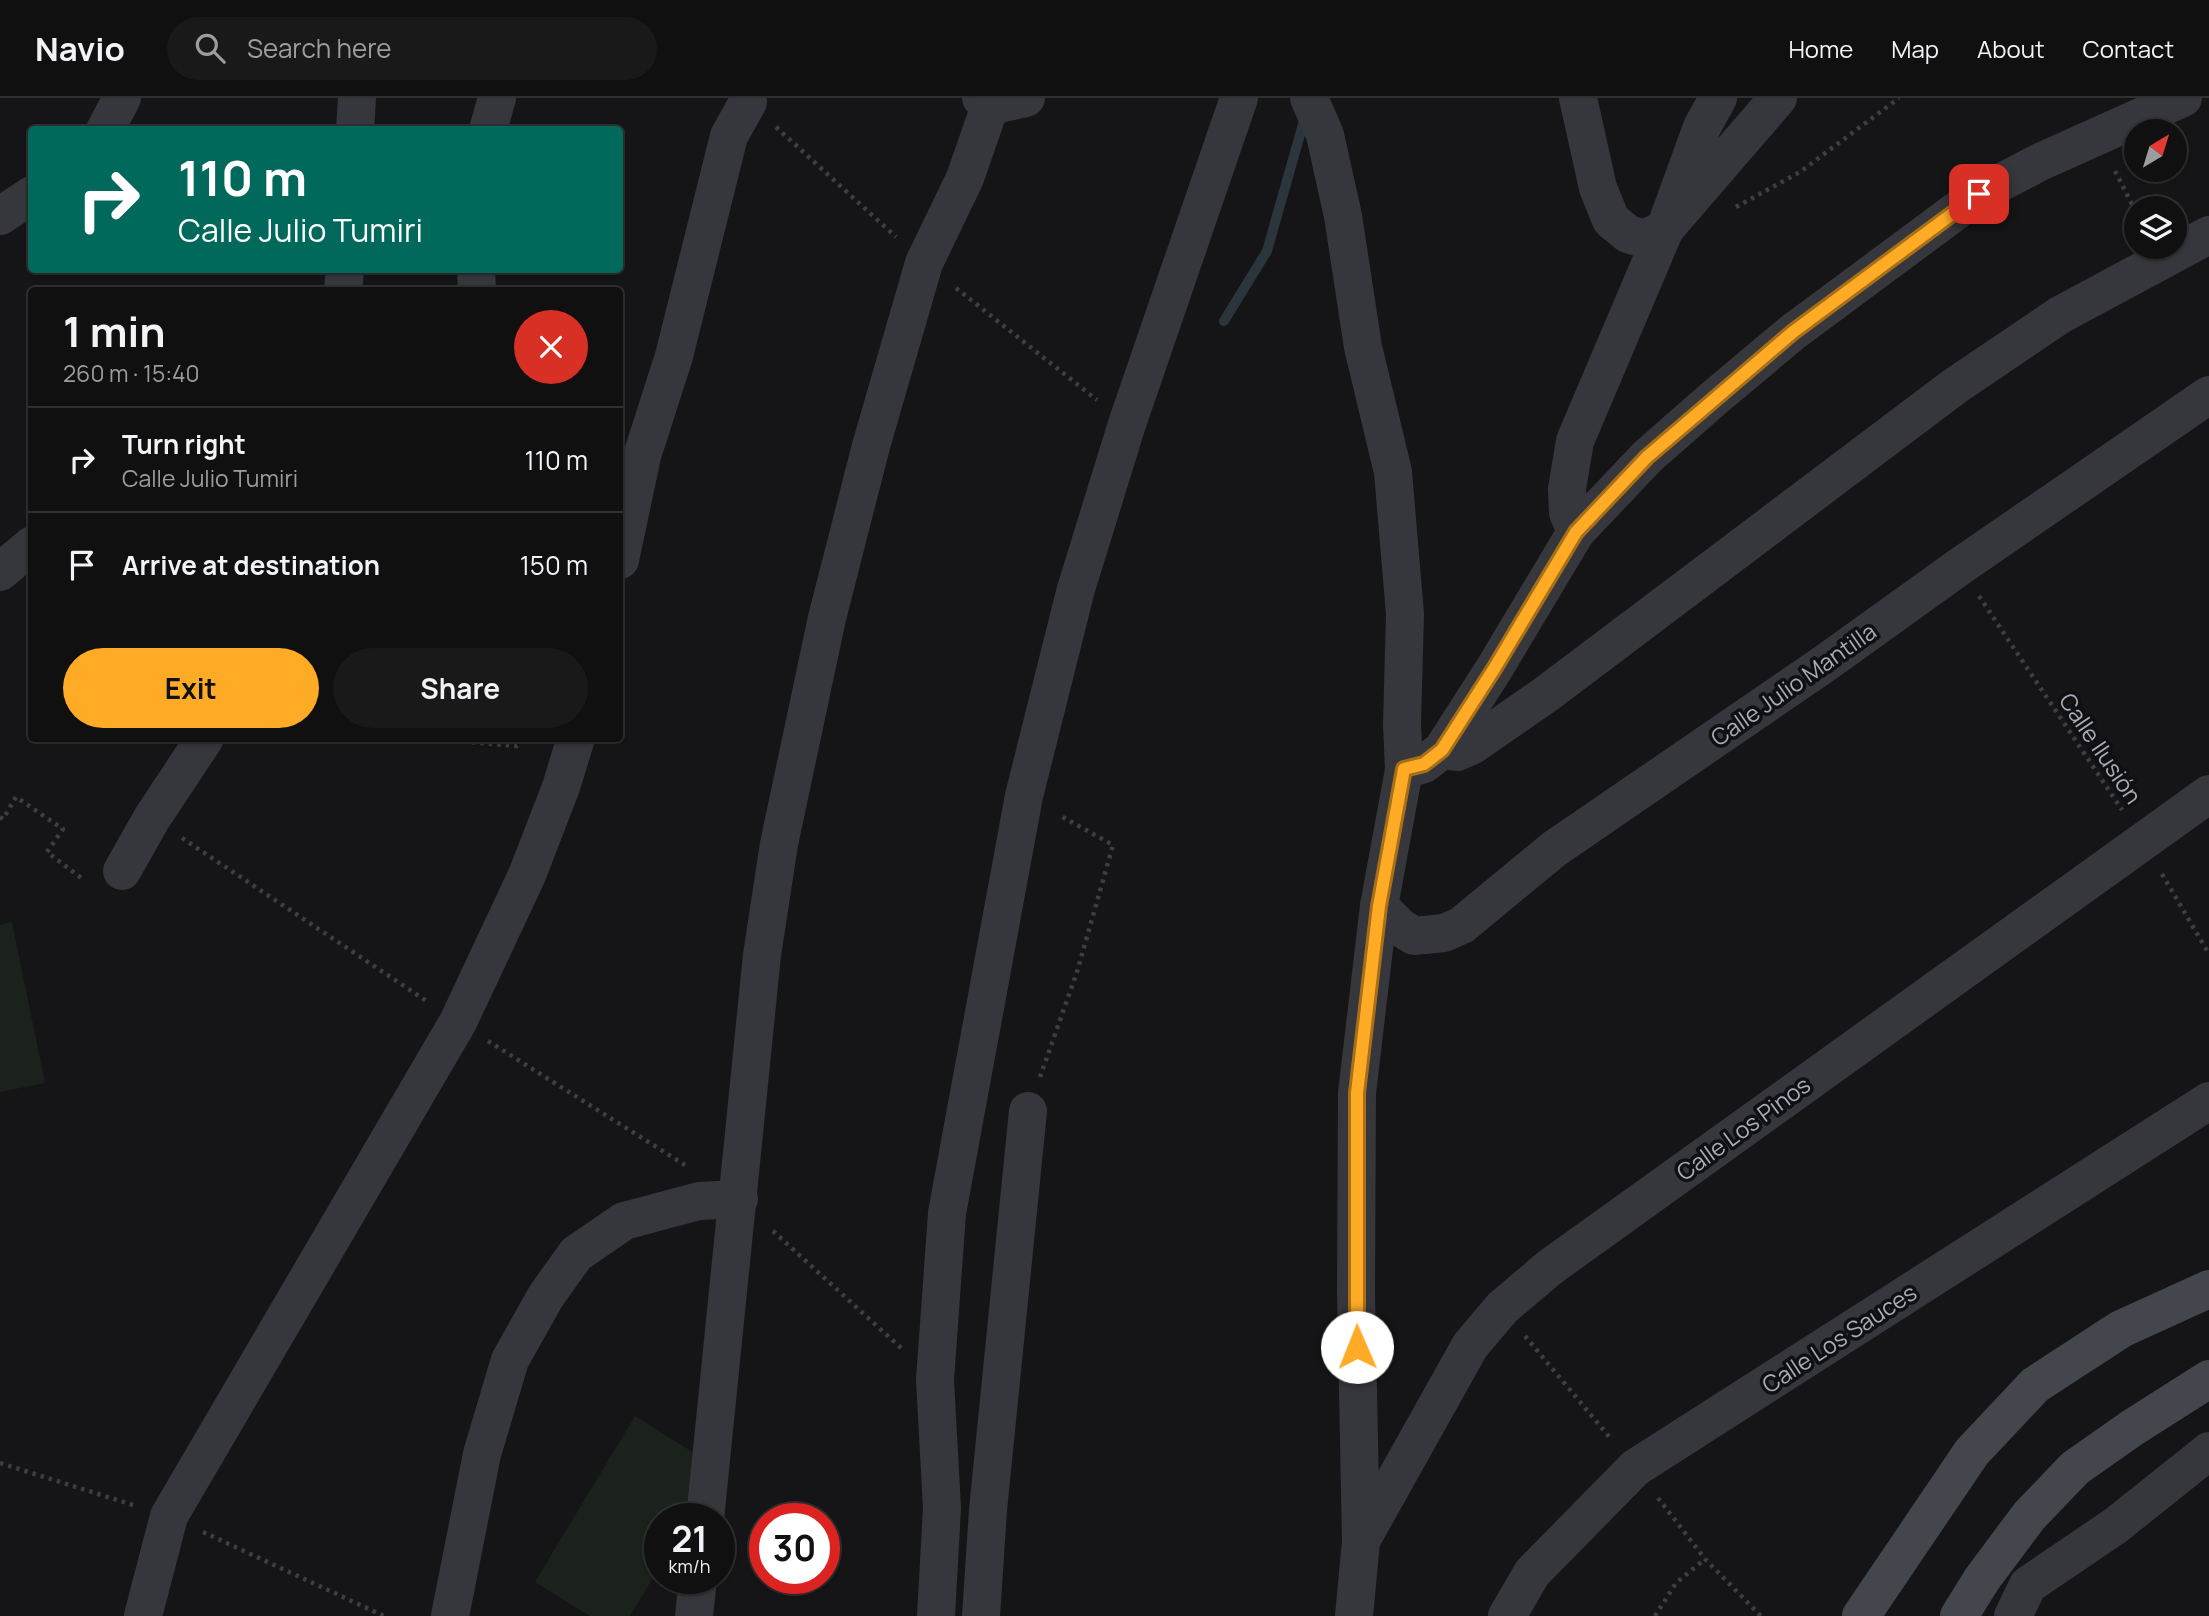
<!DOCTYPE html>
<meta charset="utf-8">
<style>
:root{--surface:#101011;--page:#19191a;--text:#f1f3f6;--muted:#9c9d9f;--line:#303031;--accent:#ffab25}
body{margin:0;font-family:Manrope,sans-serif;background:var(--page);color:var(--text);height:100vh;display:flex;flex-direction:column;font-size:26px;white-space:nowrap}
*{box-sizing:border-box;margin:0}
p{font-size:23px;color:var(--muted)}
.icon{flex:none;width:38px;height:38px;fill:none;stroke:currentColor;stroke-width:2;stroke-linecap:round;stroke-linejoin:round}
.map{position:relative;flex:1;overflow:hidden}
.details{position:absolute;left:28px;top:189px;width:595px;height:455px;display:flex;flex-direction:column;background:var(--surface);border-radius:7px;box-shadow:0 2px 5px #0004,0 0 0 2px var(--line)}
.details>*{flex:none}
.guide{position:absolute;left:28px;top:28px;width:595px;height:147px;border-radius:7px;box-shadow:0 2px 5px #0004,0 0 0 2px var(--line);background:#00695c;color:#fff;overflow:hidden}
.needle{width:46px;rotate:38deg}
.fabs{position:absolute;left:2124px;top:21px;display:grid;gap:14px}
.fabs a{display:grid;place-items:center;width:63px;height:63px;border-radius:50%;background:var(--surface);box-shadow:0 2px 5px #0004,0 0 0 2px var(--line);font-size:35px}
.speed{position:absolute;left:644px;top:1405px;display:flex;gap:14px;font-size:35px;font-weight:700;text-align:center}
.speed>*{display:grid;place-content:center;width:91px;height:91px;border-radius:50%;background:var(--surface);box-shadow:0 2px 5px #0004,0 0 0 2px var(--line);line-height:1}
.speed small{font-size:18px;font-weight:400}
.speed .limit{border:10px solid #d22;background:#fff;color:#111}
.pin{position:absolute;display:grid;place-items:center;width:60px;height:60px;color:#fff;margin:-30px;border-radius:14px;box-shadow:0 4px 10px #0006}
.me{position:absolute;width:77px;margin:-38px;rotate:359deg;stroke-linejoin:round;filter:drop-shadow(0 0 5px #0008)}
.turn{display:flex;align-items:center;gap:24px;height:147px;padding:0 35px;font-size:32px}
.turn .icon{width:91px;height:91px;stroke-width:2.5}
.turn b{display:block;font-size:49px;line-height:60px}
.round{display:grid;place-items:center;flex:none;width:74px;height:74px;border-radius:37px;background:var(--page)}
.summary{display:flex;align-items:center;justify-content:space-between;height:119px;padding:0 35px}
h1{font-size:42px;font-weight:700;line-height:52px}
.action{display:flex;gap:14px;margin-top:auto;padding:14px 35px}
.action a{flex:1;height:80px;border-radius:42px;background:var(--accent);color:#111;font-size:28px;font-weight:700;line-height:80px;text-align:center}
.action a+a{background:var(--page);color:var(--text)}
ul{padding:0;list-style:none}
li{display:flex;align-items:center;gap:21px;height:105px;padding:0 35px;border-top:2px solid var(--line)}
li div{flex:1}
li b{display:block;font-size:26px}
li em{font-style:normal}
header{display:flex;align-items:center;gap:42px;box-sizing:border-box;height:98px;padding:0 35px;background:var(--surface);border-bottom:2px solid var(--line)}
header strong{font-size:33px}
nav{display:flex;gap:38px;margin-inline-start:auto;font-size:24px}
.search{width:490px;height:63px;background:var(--page);display:flex;align-items:center;gap:18px;box-sizing:border-box;padding:0 24px;border-radius:38px;color:var(--muted);font-size:26px}
.map>svg:first-child{display:block}
.park{fill:#1b221b}
.lines{fill:none;stroke-linecap:round;stroke-linejoin:round}
.stream{stroke:#2a353c;stroke-width:10}
.path{stroke:#3b3e43;stroke-width:4.5;stroke-dasharray:3.5 5;stroke-linecap:butt}
.street{stroke:#36373c;stroke-width:38}
.secondary{stroke:#43464d;stroke-width:38}
.route-casing{stroke:#a66f18;stroke-width:18}
.route{stroke:#ffab25;stroke-width:12}
.labels{text-anchor:middle;dominant-baseline:central;stroke-width:7;stroke-linejoin:round;paint-order:stroke}
.street-label{font-size:23px;fill:#a6acb8;stroke:#101012}
</style>
<header>
<strong>Navio</strong>
<div class="search"><svg class="icon" aria-label="search" viewBox="0 0 24 24"><circle cx="10" cy="10" r="6"/><path d="M15 15l6 6"/></svg>Search here</div>
<nav><a>Home</a><a>Map</a><a>About</a><a>Contact</a></nav>
</header>
<div class="map">
<svg width="2209" height="1518" viewBox="0 0 2209 1518">
<rect width="100%" height="100%" fill="#151517"/>
<g class="park">
<path d="M12,824L45,985L0,994V827Z"/>
<path d="M635,1318L718,1370L688,1421H660V1468L630,1518H590L535,1484Z"/>
</g>
<g class="lines">
<path class="stream" d="M1224,223L1267,153L1305,19"/>
<g class="path">
<path d="M776,29L896,139"/>
<path d="M2115,73L2137,116"/>
<path d="M1736,109L1800,74L1899,0"/>
<path d="M956,190L1097,302"/>
<path d="M1979,498L2122,712"/>
<path d="M421,640L517,648L528,640"/>
<path d="M0,719L3,721L16,699L63,731L47,754L84,782"/>
<path d="M182,740L428,904"/>
<path d="M2162,776L2209,856"/>
<path d="M488,943L685,1067"/>
<path d="M1040,979L1077,874L1113,747L1059,717"/>
<path d="M773,1133L901,1250"/>
<path d="M1525,1238L1611,1341"/>
<path d="M0,1365L133,1407"/>
<path d="M1658,1400L1705,1461L1761,1518"/>
<path d="M203,1434L384,1518"/>
<path d="M1655,1518L1676,1485L1705,1461"/>
</g>
<g class="street">
<path d="M981,0L990,8L1026,0"/>
<path d="M1309,0L1325,37L1343,118L1363,249L1393,374L1405,516L1402,626L1404,672L1379,808L1357,995L1356,1194L1361,1443L1354,1518"/>
<path d="M1578,0L1598,90L1611,122L1628,136L1644,141L1665,131L1778,0"/>
<path d="M105,32L122,0"/>
<path d="M355,32L357,0"/>
<path d="M488,32L497,0"/>
<path d="M0,118L32,97"/>
<path d="M476,172L477,192"/>
<path d="M343,192L345,172"/>
<path d="M1576,434L1568,415L1567,391L1575,343L1665,131L1702,29L1718,0"/>
<path d="M620,462L642,358L674,258L729,38L748,4"/>
<path d="M0,474L32,447"/>
<path d="M1442,652L1457,654L1473,647L1545,597L1955,288L2060,217L2209,137"/>
<path d="M1404,672L1424,666L1442,652L1494,571L1576,434L1647,359L1713,301L1793,234L1979,96L2040,64L2183,0"/>
<path d="M122,773L152,720L205,640"/>
<path d="M1379,808L1400,829L1414,838L1444,835L1462,827L1554,751L1824,566L1959,469L2209,297"/>
<path d="M705,1421L762,857L779,746L827,520L871,348L924,165L965,80L990,8"/>
<path d="M1362,1441L1470,1248L1502,1210L1549,1170L2209,696"/>
<path d="M143,1518L169,1418L458,924L527,777L561,689L576,640"/>
<path d="M450,1518L482,1356L510,1262L546,1198L576,1156L624,1123L699,1103L739,1101"/>
<path d="M694,1518L698,1480"/>
<path d="M936,1518L942,1410L935,1282L947,1115L1024,698L1076,491L1127,326L1239,0"/>
<path d="M981,1518L988,1412L1028,1013"/>
<path d="M1507,1518L1532,1475L1635,1370L2209,1003"/>
<path d="M2013,1518L2028,1487L2115,1428L2209,1353"/>
</g>
<g class="secondary">
<path d="M1861,1518L1972,1354L2035,1287L2121,1231L2209,1191"/>
<path d="M1959,1518L1982,1481L2029,1418L2075,1370L2132,1330L2209,1281"/>
</g>
</g>
<g class="lines">
<defs>
<path id="route" d="M1357,1249V995L1379,808L1404,671L1424,666L1442,652L1494,571L1576,434L1647,359L1793,234L1979,96"/>
</defs>
<use href="#route" class="route-casing"/>
<use href="#route" class="route"/>
</g>
<g class="labels">
<g class="street-label">
<text transform="translate(1793 586) rotate(-35)">Calle Julio Mantilla</text>
<text transform="translate(2101 650) rotate(56)">Calle Ilusión</text>
<text transform="translate(1743 1030) rotate(-36)">Calle Los Pinos</text>
<text transform="translate(1839 1240) rotate(-33)">Calle Los Sauces</text>
</g>
</g>
</svg>
<div class="fabs">
<a><svg class="needle" viewBox="-14 -14 28 28"><path d="M0-13l5 13h-10z" fill="#e53935"/><path d="M0 13l5-13h-10z" fill="#9c9d9f"/></svg></a>
<a><svg class="icon" aria-label="layers" viewBox="0 0 24 24"><path d="M12 4l9 5-9 5-9-5zM3 14l9 5 9-5"/></svg></a>
</div>
<div class="speed"><div>21<small>km/h</small></div><div class="limit">30</div></div>
<div class="pin" style="left:1979px;top:96px;background:#d93025"><svg class="icon" aria-label="arrive" viewBox="0 0 24 24"><path d="M6 21V4h12l-3 4 3 4H6"/></svg></div>
<svg class="me" style="left:1357px;top:1249px" viewBox="-20 -20 40 40"><circle r="19" fill="#fff"/><path d="M0-13L10 11 0 6-10 11z" fill="#ffab25"/></svg>
<div class="guide">
<div class="turn"><svg class="icon" aria-label="right" viewBox="0 0 24 24"><path d="M7 20v-9h11M14 6l5 5-5 5"/></svg><div><b>110 m</b>Calle Julio Tumiri</div></div>
</div>
<section class="details">
<div class="summary"><div><h1>1 min</h1><p>260 m · 15:40</p></div><a class="round" style="background:#d93025;color:#fff"><svg class="icon" aria-label="close" viewBox="0 0 24 24"><path d="M6 6l12 12M18 6L6 18"/></svg></a></div>
<ul>
<li><svg class="icon" aria-label="right" viewBox="0 0 24 24"><path d="M7 20v-9h11M14 6l5 5-5 5"/></svg><div><b>Turn right</b><p>Calle Julio Tumiri</p></div><em>110 m</em></li>
<li><svg class="icon" aria-label="arrive" viewBox="0 0 24 24"><path d="M6 21V4h12l-3 4 3 4H6"/></svg><div><b>Arrive at destination</b></div><em>150 m</em></li>
</ul>
<div class="action"><a>Exit</a><a>Share</a></div>
</section>
</div>
